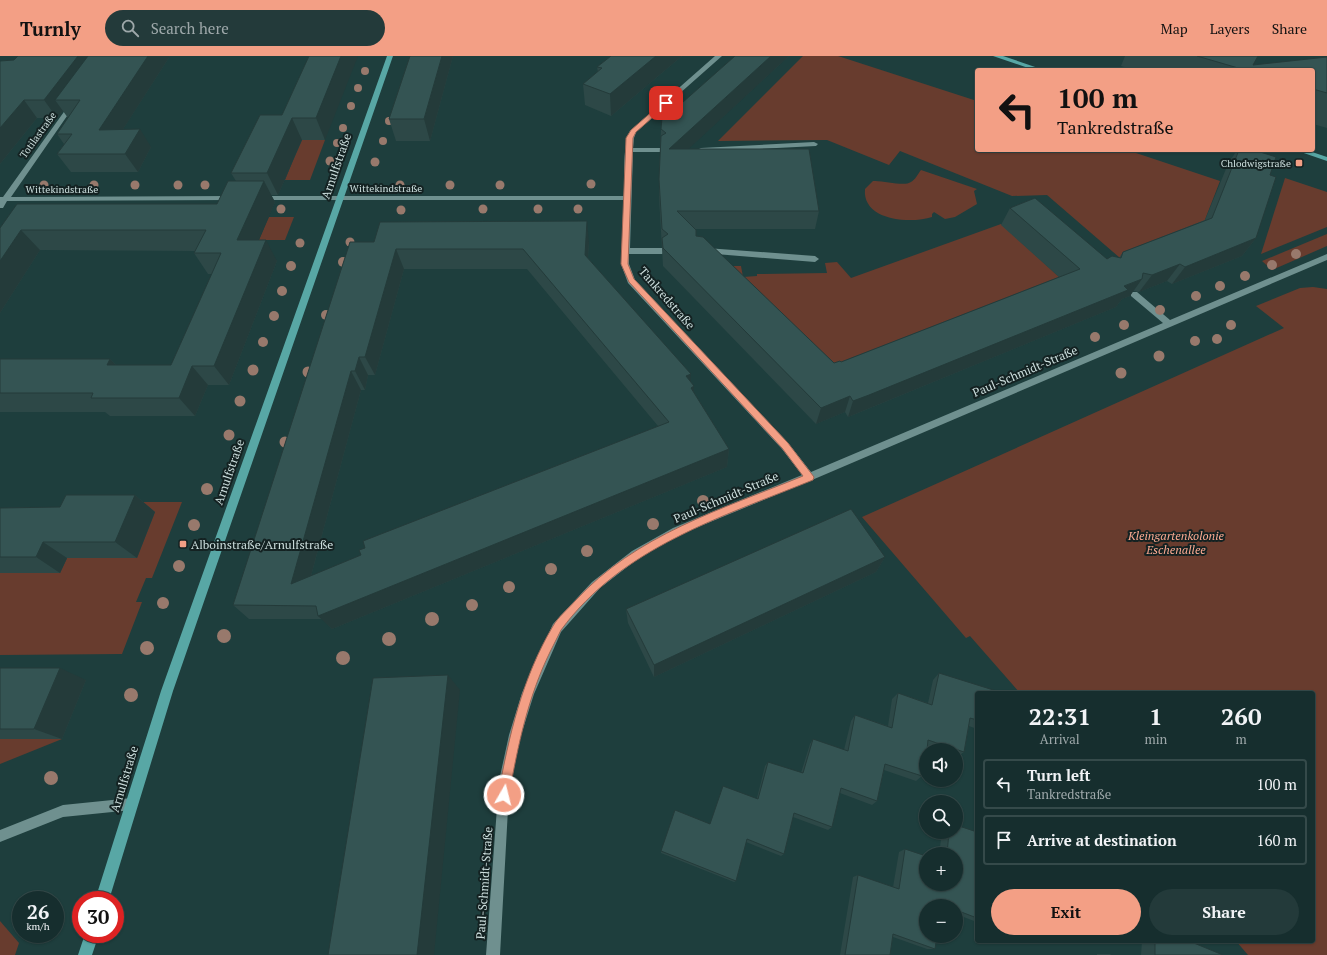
<!DOCTYPE html>
<meta charset="utf-8">
<style>
:root{--surface:#162e2e;--page:#233a3a;--text:#f1f3f6;--muted:#9ea8aa;--line:#354a4a;--accent:#f39f85}
body{margin:0;font-family:"PT Serif",serif;background:var(--page);color:var(--text);height:100vh;display:flex;flex-direction:column;font-size:15px;white-space:nowrap}
*{box-sizing:border-box;margin:0}
p{font-size:13px;color:var(--muted)}
.icon{flex:none;width:22px;height:22px;fill:none;stroke:currentColor;stroke-width:2;stroke-linecap:round;stroke-linejoin:round}
.map{position:relative;flex:1;overflow:hidden}
.drawer{position:absolute;left:975px;top:635px;width:340px;height:252px;display:flex;flex-direction:column;background:var(--surface);border-radius:4px;box-shadow:0 1px 3px #0004,0 0 0 1px var(--line)}
.drawer>*{flex:none}
.banner{position:absolute;left:975px;top:12px;width:340px;height:84px;border-radius:4px;box-shadow:0 1px 3px #0004,0 0 0 1px var(--line);background:#f39f85;color:#111;overflow:hidden}
.buttons{position:absolute;left:919px;top:687px;display:grid;gap:8px}
.buttons a{display:grid;place-items:center;width:44px;height:44px;border-radius:50%;background:var(--surface);box-shadow:0 1px 3px #0004,0 0 0 1px var(--line);font-size:20px}
.speed{position:absolute;left:12px;top:835px;display:flex;gap:8px;font-size:20px;font-weight:700;text-align:center}
.speed>*{display:grid;place-content:center;width:52px;height:52px;border-radius:50%;background:var(--surface);box-shadow:0 1px 3px #0004,0 0 0 1px var(--line);line-height:1}
.speed small{font-size:10px;font-weight:400}
.speed .limit{border:6px solid #d22;background:#fff;color:#111}
.pin{position:absolute;display:grid;place-items:center;width:34px;height:34px;color:#fff;margin:-17px;border-radius:8px;box-shadow:0 2px 6px #0006}
.me{position:absolute;width:44px;margin:-22px;rotate:8deg;stroke-linejoin:round;filter:drop-shadow(0 0 3px #0008)}
.turn{display:flex;align-items:center;gap:14px;height:84px;padding:0 16px;font-size:18px}
.turn .icon{width:52px;height:52px;stroke-width:2.5}
.turn b{display:block;font-size:28px;line-height:34px}
.eta{display:flex;justify-content:space-evenly;align-items:center;height:68px;text-align:center}
.eta b{font-size:24px;font-weight:700;line-height:28px}
.primary-button{display:flex;gap:8px;margin-top:auto;padding:8px 16px}
.primary-button a{flex:1;height:46px;border-radius:24px;background:var(--accent);color:#111;font-size:16px;font-weight:700;line-height:46px;text-align:center}
.primary-button a+a{background:var(--page);color:var(--text)}
ul{padding:0;list-style:none}
li{display:flex;align-items:center;gap:12px;height:50px;margin:0 8px 6px;padding:0 8px;border:2px solid var(--line);border-radius:4px}
li div{flex:1}
li b{display:block;font-size:15px}
li em{font-style:normal}
header{display:flex;align-items:center;gap:24px;box-sizing:border-box;height:56px;padding:0 20px;background:var(--accent);color:#111}
header strong{font-size:19px}
nav{display:flex;gap:22px;margin-inline-start:auto;font-size:14px}
.search{width:280px;height:36px;background:var(--page);display:flex;align-items:center;gap:10px;box-sizing:border-box;padding:0 14px;border-radius:22px;color:var(--muted);font-size:15px}
.map>svg:first-child{display:block}
.green{fill:#683c2e}
.lines{fill:none;stroke-linecap:round;stroke-linejoin:round}
.minor{fill:#6f908f;fill-rule:evenodd}
.major{fill:#58a7a5;fill-rule:evenodd}
.tree{fill:#98796c}
.wall{fill:#2d4847;fill-rule:evenodd}
.shaded-wall{fill:#243b3a}
.building{fill:#345453;stroke:#243b3a;fill-rule:evenodd}
.route{fill:#f39f85;stroke:#9e6756}
.poi-dot{fill:#f39f85;stroke:#142222;stroke-width:1.5}
.labels{text-anchor:middle;dominant-baseline:central;stroke-width:4;stroke-linejoin:round;paint-order:stroke}
.far-street-label{font-size:10px;fill:#cddfde;stroke:#142222}
.far-poi-label{font-size:10px;fill:#cddfde;stroke:#142222;text-anchor:end}
.street-label{font-size:12px;fill:#cddfde;stroke:#142222}
.park-label{font-size:12px;font-style:italic;fill:#fbaa92;stroke:#142222}
.poi-label{font-size:12px;fill:#cddfde;stroke:#142222;text-anchor:start}
</style>
<header>
<strong>Turnly</strong>
<div class="search"><svg class="icon" aria-label="search" viewBox="0 0 24 24"><circle cx="10" cy="10" r="6"/><path d="M15 15l6 6"/></svg>Search here</div>
<nav><a>Map</a><a>Layers</a><a>Share</a></nav>
</header>
<div class="map">
<svg width="1327" height="899" viewBox="0 0 1327 899">
<rect width="100%" height="100%" fill="#1e3e3d"/>
<g class="green">
<path d="M803,0H838L977,45V94H1127L1220,125L1199,179L1127,208L1047,139L1012,140L900,95L889,109L827,84L718,85Z"/>
<path d="M301,84H325L310,124H285Z"/>
<path d="M921,114L977,133L974,135L977,148L955,161L945,163L934,156L932,158V161C911,168 862,165 865,133L873,125C883,124 904,131 911,126C915,124 918,118 921,114Z"/>
<path d="M1285,122L1327,136V171L1261,198Z"/>
<path d="M269,161H294L285,184H259Z"/>
<path d="M1001,168L1069,230L836,322L722,210H741L743,221L757,220V218L827,217L825,207L837,206L851,222Z"/>
<path d="M1327,178V190L1272,214L1262,205Z"/>
<path d="M1313,231L1327,233V899H1248L1236,885H1313V637H1020L970,580L966,582L862,461L1284,272L1256,250L1300,232Z"/>
<path d="M135,446H182L152,522H146L136,546H142L122,598L0,599V517H60L67,502H137Z"/>
<path d="M0,683H62L0,708Z"/>
<path d="M0,865L19,887L15,899H0Z"/>
</g>
<g class="lines">
<g class="minor">
<path d="M715,0H722L636,76L634,82L633,92H661L665,94L661,96H633L630,192H662L666,195L662,198H629V208L635,224L788,387L811,416L1163,267L1131,240V236H1137L1170,264L1327,198V204L812,424L681,478L640,501L600,532L561,576L534,638L521,679L511,725L508,753L500,899H486L499,725L509,679L522,637L553,568L592,526L632,495L673,472L802,419L782,393L628,227L621,208L624,144H259L255,142L259,140H624C625,120 622,92 630,75Z"/>
<path d="M73,45L76,47L11,141L233,140L237,142L233,144L7,145L3,152H0V141H3L71,46Z"/>
<path d="M814,86L818,88L816,90L701,96L697,94L701,92Z"/>
<path d="M706,192L815,200L819,203L815,206L703,197L702,195Z"/>
<path d="M132,742L136,744L138,748L136,752L132,754L63,761L0,786V774L63,749Z"/>
</g>
<g class="major">
<path d="M387,0H393L173,635L109,844H95L161,635Z"/>
<path d="M993,0H1003L1044,14H1034Z"/>
<path d="M1295,94H1306L1327,101V105Z"/>
<path d="M85,878H99L92,899H78Z"/>
</g>
</g>
<g class="tree">
<circle cx="365" cy="15" r="4"/>
<circle cx="358" cy="32" r="4"/>
<circle cx="351" cy="50" r="4"/>
<circle cx="389" cy="65" r="4"/>
<circle cx="343" cy="72" r="4"/>
<circle cx="383" cy="85" r="4"/>
<circle cx="337" cy="87" r="4"/>
<circle cx="330" cy="105" r="4.5"/>
<circle cx="375" cy="106" r="4.5"/>
<circle cx="591" cy="128" r="4.5"/>
<circle cx="44" cy="129" r="4.5"/>
<circle cx="94" cy="129" r="4.5"/>
<circle cx="135" cy="129" r="4.5"/>
<circle cx="178" cy="129" r="4.5"/>
<circle cx="205" cy="129" r="4.5"/>
<circle cx="400" cy="129" r="4.5"/>
<circle cx="450" cy="129" r="4.5"/>
<circle cx="500" cy="129" r="4.5"/>
<circle cx="281" cy="153" r="4.5"/>
<circle cx="483" cy="153" r="4.5"/>
<circle cx="538" cy="153" r="4.5"/>
<circle cx="578" cy="153" r="4.5"/>
<circle cx="401" cy="154" r="4.5"/>
<circle cx="350" cy="186" r="4.5"/>
<circle cx="300" cy="187" r="4.5"/>
<circle cx="1296" cy="198" r="5"/>
<circle cx="343" cy="206" r="5"/>
<circle cx="1272" cy="209" r="5"/>
<circle cx="291" cy="210" r="5"/>
<circle cx="1245" cy="220" r="5"/>
<circle cx="1220" cy="230" r="5"/>
<circle cx="282" cy="235" r="5"/>
<circle cx="1196" cy="240" r="5"/>
<circle cx="1160" cy="254" r="5"/>
<circle cx="326" cy="259" r="5"/>
<circle cx="274" cy="260" r="5"/>
<circle cx="1124" cy="269" r="5"/>
<circle cx="1231" cy="269" r="5"/>
<circle cx="1095" cy="281" r="5"/>
<circle cx="1217" cy="283" r="5"/>
<circle cx="1195" cy="285" r="5"/>
<circle cx="263" cy="286" r="5"/>
<circle cx="1159" cy="300" r="5.5"/>
<circle cx="253" cy="314" r="5.5"/>
<circle cx="308" cy="316" r="5.5"/>
<circle cx="1121" cy="317" r="5.5"/>
<circle cx="240" cy="345" r="5.5"/>
<circle cx="229" cy="379" r="5.5"/>
<circle cx="285" cy="386" r="5.5"/>
<circle cx="207" cy="433" r="6"/>
<circle cx="703" cy="445" r="6"/>
<circle cx="653" cy="468" r="6"/>
<circle cx="194" cy="469" r="6"/>
<circle cx="587" cy="495" r="6"/>
<circle cx="179" cy="510" r="6"/>
<circle cx="551" cy="513" r="6"/>
<circle cx="509" cy="531" r="6"/>
<circle cx="163" cy="547" r="6"/>
<circle cx="472" cy="549" r="6"/>
<circle cx="432" cy="563" r="7"/>
<circle cx="224" cy="580" r="7"/>
<circle cx="389" cy="583" r="7"/>
<circle cx="147" cy="592" r="7"/>
<circle cx="343" cy="602" r="7"/>
<circle cx="131" cy="639" r="7"/>
<circle cx="51" cy="722" r="7"/>
</g>
<g class="wall">
<path d="M170,0L123,73L151,91L138,116H71L57,98L64,88L57,78L68,62L63,55L57,62H37L0,108V5Z"/>
<path d="M309,0L325,84H302L278,139H271L275,146L258,184L277,205L229,329H208L195,360H110L105,356H0V303H110L116,309H171L212,218H208L194,197L196,195L40,194L0,257V172L217,148L236,125L231,117L282,59Z"/>
<path d="M410,0H453L430,85H396L389,63Z"/>
<path d="M611,0H682L611,60L585,49L583,28L598,16L597,11Z"/>
<path d="M735,0H789L688,93L819,155L815,173H695L696,180L834,307L841,306L1059,221L1001,169L1010,152L1107,203L1119,202L1123,196L1205,164L1228,108L1237,94H1254L1270,119L1256,182L1242,200L1172,228L1167,225L1139,236L1133,235L1130,240L1122,243L1116,251L863,355L848,361L845,356L816,368L663,210L659,141V123L661,73L665,62Z"/>
<path d="M1125,0H1258L1253,9L1327,1V72L1313,68V14H1134L1121,10Z"/>
<path d="M374,186H589L588,202L690,326L694,337L729,393L727,411L332,573L322,563H249L233,549ZM404,213H527L658,370L361,499L311,520L361,334H365L368,319H375Z"/>
<path d="M135,439L155,456L137,502H67L60,517H0V452L60,451Z"/>
<path d="M885,501L876,516L654,621L628,567L626,553Z"/>
<path d="M0,612L86,624L62,683H0Z"/>
<path d="M939,617L977,637V673L969,670L964,696L957,701H956V694H935L927,691L922,720L916,725L884,714L877,745L872,749L840,737L832,771L828,774L793,761L784,798L781,800L746,786L736,825L734,826L661,797V795L757,742L765,710L768,706L801,717L810,688L813,683L844,694L851,665L855,659L888,670L892,643L898,637L928,647L933,624Z"/>
<path d="M942,776H977V865H974L956,858V850H926L935,893H927L893,881L890,899H840L853,821L858,819L893,831L899,796L905,793L926,828L956,798H939Z"/>
<path d="M1142,885H1189L1223,899H1141Z"/>
<path d="M1097,898H1110L1111,899H1097Z"/>
</g>
<g class="shaded-wall">
<path d="M78,0H102L55,44L63,55L57,62L44,44Z"/>
<path d="M148,0H170L111,92L99,74Z"/>
<path d="M341,0H358L325,84L316,62Z"/>
<path d="M442,0H453L430,85L424,63Z"/>
<path d="M656,0H682L611,60L610,38Z"/>
<path d="M771,0H789L669,111V93Z"/>
<path d="M24,44L37,62L0,108V72Z"/>
<path d="M292,62L302,84L278,139L267,117Z"/>
<path d="M140,73L151,91L138,116L125,98Z"/>
<path d="M264,125L275,146L250,205L237,184Z"/>
<path d="M587,165L589,186L587,219L585,199Z"/>
<path d="M21,174L40,194L0,257V205Z"/>
<path d="M1256,182L1242,200L1172,228L1185,211Z"/>
<path d="M266,184L277,205L229,329L214,310Z"/>
<path d="M396,193L404,213L375,319L365,301Z"/>
<path d="M1180,208L1167,225L1139,236L1152,219Z"/>
<path d="M1142,223L1130,240L1122,243L1116,251L848,361L853,345Z"/>
<path d="M359,301L368,319L365,334L355,315Z"/>
<path d="M110,303L129,323L107,309Z"/>
<path d="M192,310L208,329L195,360L179,342Z"/>
<path d="M351,315L361,334L305,542L291,528Z"/>
<path d="M691,318L690,336L686,320Z"/>
<path d="M694,330L693,348L691,332Z"/>
<path d="M850,340L845,356L816,368L821,352Z"/>
<path d="M729,393L727,411L332,573L318,560Z"/>
<path d="M135,439L155,456L137,502L115,486Z"/>
<path d="M43,486L67,502L60,517L36,501Z"/>
<path d="M885,501L876,516L654,621V609Z"/>
<path d="M60,612L86,624L62,683L34,673Z"/>
<path d="M448,619L460,634L434,899H417Z"/>
</g>
<g class="building">
<path d="M18,0H78L44,44H24L0,72V5L14,4Z"/>
<path d="M88,0H148L99,74L140,73L125,98H57L72,78H57L80,44H55Z"/>
<path d="M309,0H341L316,62H292L267,117H231L260,59H282Z"/>
<path d="M410,0H442L424,63H389Z"/>
<path d="M611,0H656L610,38L583,28L602,12L597,11Z"/>
<path d="M735,0H771L669,93H809L819,155H677L696,174V180L703,181L834,307L840,305L841,306L1080,213L1010,152L1035,142L1107,203L1112,200L1121,202L1123,196L1212,162L1239,94H1254L1276,101L1270,119L1276,121L1256,182L1185,211L1180,208L1152,219L1143,217L1142,223L1124,230L1128,234L869,339L853,345L850,340L821,352L663,192L662,182L668,178L662,173L659,123L661,80L666,77L661,73L662,62H665Z"/>
<path d="M1197,0H1258L1253,9L1327,1V37L1313,33V14H1245Z"/>
<path d="M228,125H264L237,184H266L214,310H192L179,342H91L93,337H0V303H110L107,309H171L221,197H194L206,174H21L0,205V172L17,148H217Z"/>
<path d="M587,165L585,199L691,318L686,320L694,330L691,332L729,393L318,560L316,550L233,549L350,186H374L380,166ZM396,193H523L669,366L363,485L365,492L359,494L361,499L291,528L351,315H355L359,301H365Z"/>
<path d="M66,439H135L115,486H43L36,501H0V452L60,451Z"/>
<path d="M851,453L885,501L654,609L626,553Z"/>
<path d="M0,612H60L34,673H0Z"/>
<path d="M939,617L1003,637H977V664L970,662L964,696L928,684L927,694H926L922,720L885,708L877,745L841,732L832,771L794,757L784,798L747,783L736,825L661,795L675,754L710,768L723,730L758,743L768,706L803,717L813,683L848,695L855,659L892,672L898,637L932,649Z"/>
<path d="M448,619L417,899H328L373,622Z"/>
<path d="M956,769L977,776V862L956,854V850H944L941,849V850H926V880H937L935,893L893,878L890,899H845L858,819L899,833L905,793L926,800V828H956V798H947L949,776H956Z"/>
<path d="M1155,885H1189L1223,899H1155Z"/>
</g>
<path class="route" d="M663,46L669,47L636,76L633,82L628,208L634,223L788,387L814,421L813,424C722,461 622,491 561,574C557,581 554,589 550,596C528,641 518,689 509,739L508,743L504,744L500,743L498,739C509,680 522,622 553,570C558,561 568,553 575,545C635,479 722,453 803,420L782,392L629,226L621,208L626,82L631,74Z"/>
<g class="poi-dot">
<rect x="1295" y="103" width="8" height="8" rx="2"/>
<rect x="179" y="484" width="8" height="8" rx="2"/>
</g>
<g class="labels">
<g class="far-street-label">
<text transform="translate(38 79) rotate(-54)">Totilastraße</text>
<text x="386" y="132">Wittekindstraße</text>
<text x="62" y="133">Wittekindstraße</text>
</g>
<g class="far-poi-label">
<text x="1291" y="107">Chlodwigstraße</text>
</g>
<g class="street-label">
<text transform="translate(336 110) rotate(-71)">Arnulfstraße</text>
<text transform="translate(667 242) rotate(49)">Tankredstraße</text>
<text transform="translate(1025 315) rotate(-23)">Paul-Schmidt-Straße</text>
<text transform="translate(229 416) rotate(-71)">Arnulfstraße</text>
<text transform="translate(726 441) rotate(-23)">Paul-Schmidt-Straße</text>
<text transform="translate(124 723) rotate(-73)">Arnulfstraße</text>
<text transform="translate(484 827) rotate(-86)">Paul-Schmidt-Straße</text>
</g>
<g class="park-label">
<text x="1176" y="479">Kleingartenkolonie<tspan x="1176" dy="14">Eschenallee</tspan></text>
</g>
<g class="poi-label">
<text x="191" y="488">Alboinstraße/Arnulfstraße</text>
</g>
</g>
</svg>
<div class="buttons">
<a><svg class="icon" aria-label="sound" viewBox="0 0 24 24"><path d="M4 9h4l5-4v14l-5-4H4zM17 9q2 3 0 6"/></svg></a>
<a><svg class="icon" aria-label="search" viewBox="0 0 24 24"><circle cx="10" cy="10" r="6"/><path d="M15 15l6 6"/></svg></a>
<a>+</a>
<a>−</a>
</div>
<div class="speed"><div>26<small>km/h</small></div><div class="limit">30</div></div>
<div class="pin" style="left:666px;top:47px;background:#d93025"><svg class="icon" aria-label="arrive" viewBox="0 0 24 24"><path d="M6 21V4h12l-3 4 3 4H6"/></svg></div>
<svg class="me" style="left:504px;top:739px" viewBox="-20 -20 40 40"><circle r="17" fill="#f39f85" stroke="#fff" stroke-width="3"/><path d="M0-11L8 9 0 5-8 9z" fill="#fff"/></svg>
<div class="banner">
<div class="turn"><svg class="icon" aria-label="left" viewBox="0 0 24 24"><path d="M17 20v-9H6M10 6l-5 5 5 5"/></svg><div><b>100 m</b>Tankredstraße</div></div>
</div>
<section class="drawer">
<div class="eta">
<div><b>22:31</b><p>Arrival</p></div>
<div><b>1</b><p>min</p></div>
<div><b>260</b><p>m</p></div>
</div>
<ul>
<li><svg class="icon" aria-label="left" viewBox="0 0 24 24"><path d="M17 20v-9H6M10 6l-5 5 5 5"/></svg><div><b>Turn left</b><p>Tankredstraße</p></div><em>100 m</em></li>
<li><svg class="icon" aria-label="arrive" viewBox="0 0 24 24"><path d="M6 21V4h12l-3 4 3 4H6"/></svg><div><b>Arrive at destination</b></div><em>160 m</em></li>
</ul>
<div class="primary-button"><a>Exit</a><a>Share</a></div>
</section>
</div>
